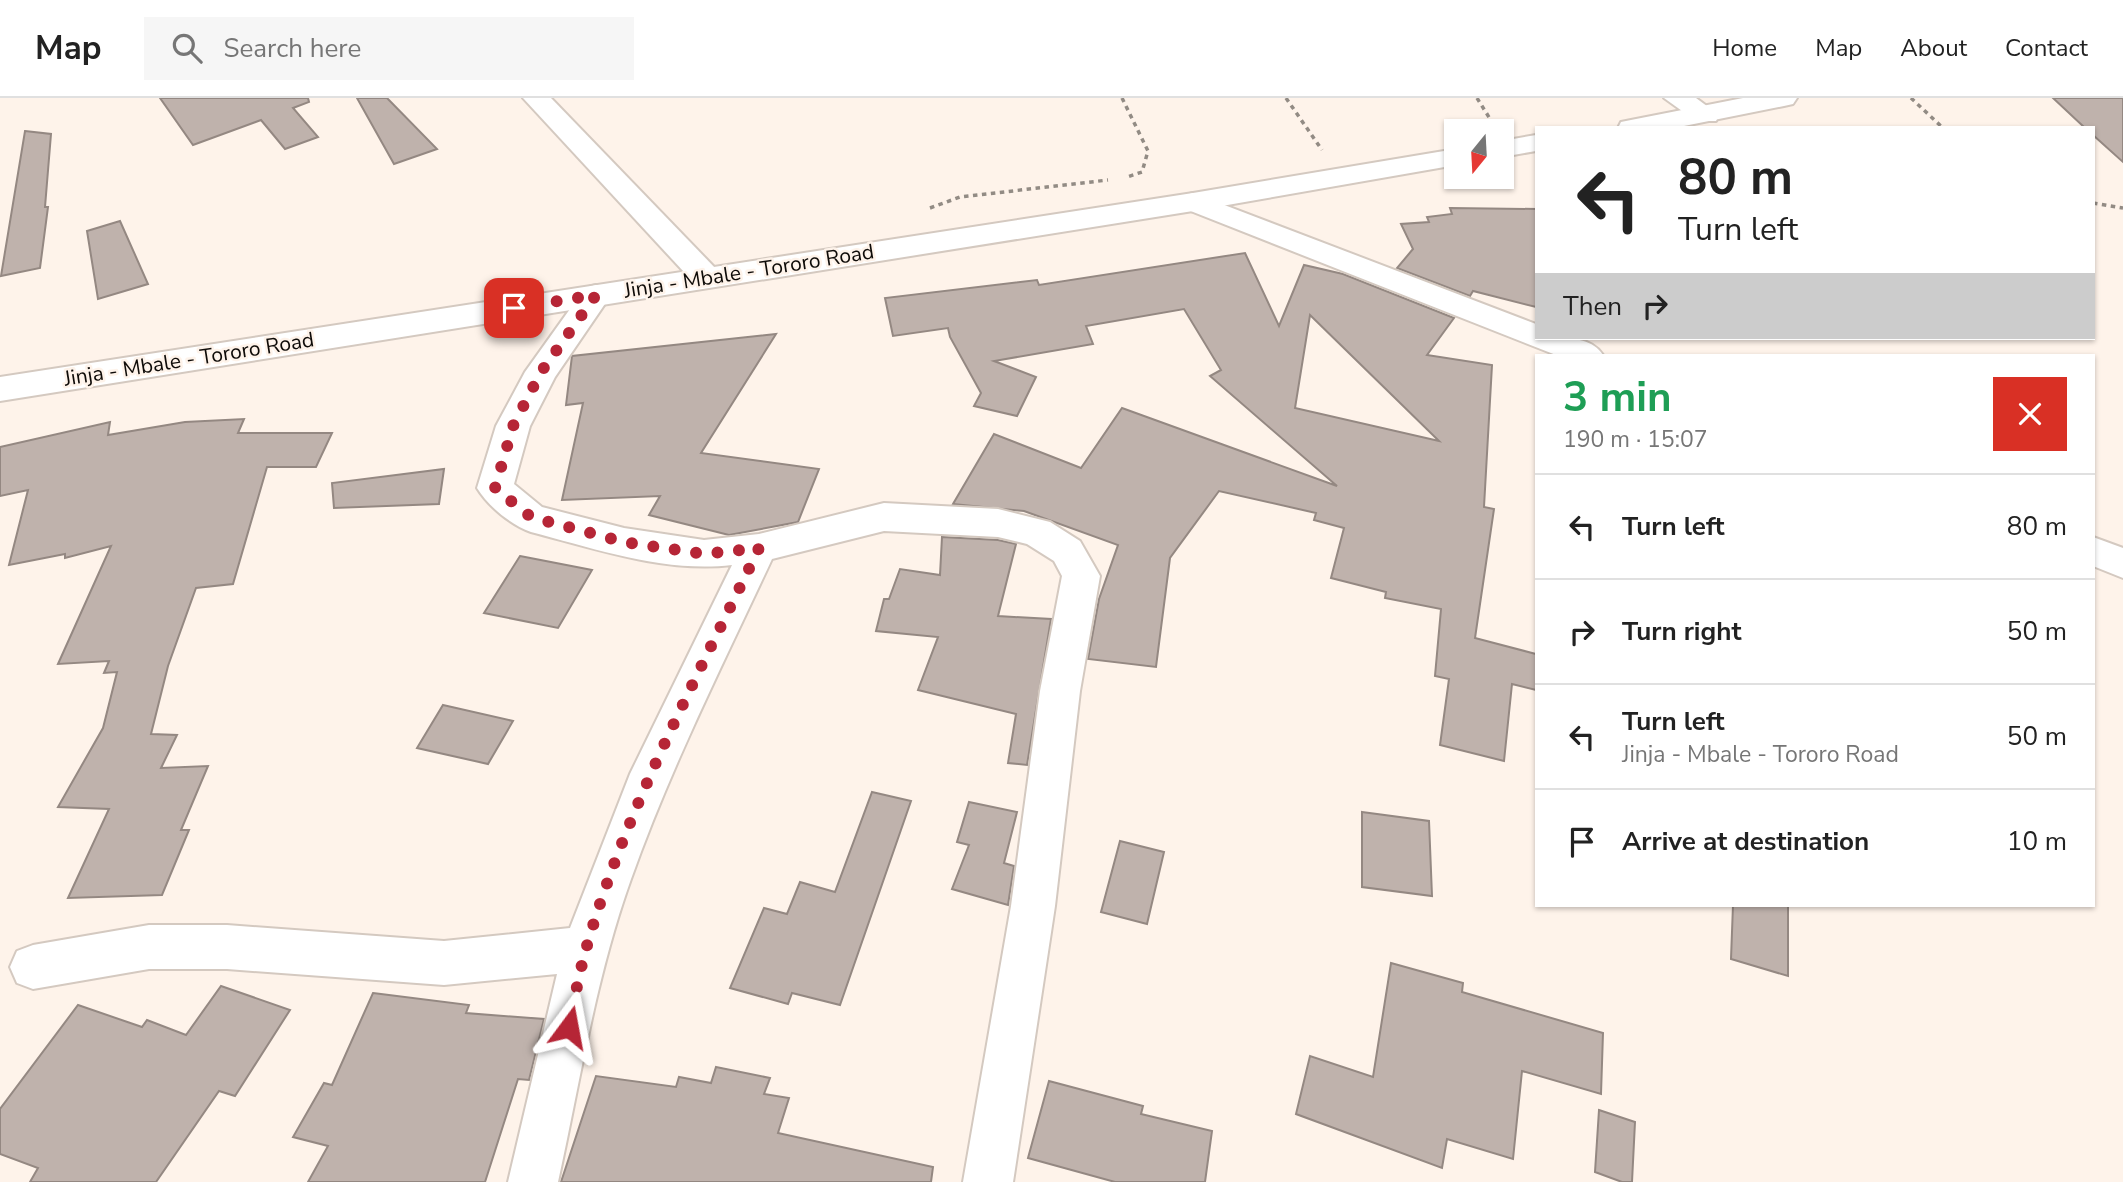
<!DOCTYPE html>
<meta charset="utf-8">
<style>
:root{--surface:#fff;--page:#f6f6f6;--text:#222;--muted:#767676;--line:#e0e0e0}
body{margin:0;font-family:"Nunito Sans",sans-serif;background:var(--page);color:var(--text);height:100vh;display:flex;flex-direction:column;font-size:26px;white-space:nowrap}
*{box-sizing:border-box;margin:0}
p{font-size:23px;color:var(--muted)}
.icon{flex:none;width:38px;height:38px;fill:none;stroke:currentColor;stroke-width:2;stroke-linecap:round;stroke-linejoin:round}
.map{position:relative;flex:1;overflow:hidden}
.sheet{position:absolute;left:1535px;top:256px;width:560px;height:553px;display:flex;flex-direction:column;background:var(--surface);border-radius:0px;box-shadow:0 2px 5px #0004}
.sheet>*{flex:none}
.hud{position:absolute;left:1535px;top:28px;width:560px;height:214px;border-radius:0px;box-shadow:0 2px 5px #0004;background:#fff;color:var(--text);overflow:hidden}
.needle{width:46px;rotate:198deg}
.buttons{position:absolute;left:1444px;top:21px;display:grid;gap:14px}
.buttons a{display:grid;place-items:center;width:70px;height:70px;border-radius:0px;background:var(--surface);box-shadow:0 2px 5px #0004;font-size:35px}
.pin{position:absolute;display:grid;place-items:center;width:60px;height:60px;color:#fff;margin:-30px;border-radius:14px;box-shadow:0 4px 10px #0006}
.me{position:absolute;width:77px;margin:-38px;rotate:13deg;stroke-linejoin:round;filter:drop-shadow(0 0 5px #0008)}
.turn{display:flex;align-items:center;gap:24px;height:147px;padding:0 28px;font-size:32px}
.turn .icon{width:91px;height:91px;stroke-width:2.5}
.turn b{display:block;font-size:49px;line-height:60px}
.then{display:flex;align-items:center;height:66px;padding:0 28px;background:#0003;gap:14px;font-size:26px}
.round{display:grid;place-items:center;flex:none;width:74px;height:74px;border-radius:0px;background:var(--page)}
.headline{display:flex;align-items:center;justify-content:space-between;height:119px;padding:0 28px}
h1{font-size:42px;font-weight:700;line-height:52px;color:#1e9e55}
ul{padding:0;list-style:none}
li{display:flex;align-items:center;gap:21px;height:105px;padding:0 28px;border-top:2px solid var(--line)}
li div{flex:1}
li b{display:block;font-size:26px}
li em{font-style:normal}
header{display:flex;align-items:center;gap:42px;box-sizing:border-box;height:98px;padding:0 35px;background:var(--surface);border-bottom:2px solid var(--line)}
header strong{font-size:33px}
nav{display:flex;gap:38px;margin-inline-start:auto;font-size:24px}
.search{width:490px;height:63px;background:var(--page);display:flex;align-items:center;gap:18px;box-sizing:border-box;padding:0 24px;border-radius:0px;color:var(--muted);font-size:26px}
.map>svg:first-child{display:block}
.building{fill:#bfb2ac;stroke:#948882;stroke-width:2;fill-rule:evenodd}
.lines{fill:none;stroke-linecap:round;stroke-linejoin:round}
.street-casing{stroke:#d4c9c0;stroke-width:4}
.primary-casing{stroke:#d4c9c0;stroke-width:4}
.path{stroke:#928b84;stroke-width:3.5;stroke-dasharray:4.5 4.5;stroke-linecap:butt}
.street{fill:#fff;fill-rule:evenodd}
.primary{fill:#fff;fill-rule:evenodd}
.route{stroke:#b62536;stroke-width:12;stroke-dasharray:0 21.6}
.labels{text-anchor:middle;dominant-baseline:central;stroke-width:5;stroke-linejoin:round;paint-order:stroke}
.far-street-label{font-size:21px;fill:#0e0b08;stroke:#fef3ea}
</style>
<header>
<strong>Map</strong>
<div class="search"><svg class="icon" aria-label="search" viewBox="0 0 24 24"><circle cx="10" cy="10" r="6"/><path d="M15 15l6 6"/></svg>Search here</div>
<nav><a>Home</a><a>Map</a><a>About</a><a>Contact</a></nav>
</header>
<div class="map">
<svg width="2123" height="1084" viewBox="0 0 2123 1084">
<rect width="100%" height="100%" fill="#fef3ea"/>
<g class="building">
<path d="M160,0H308L309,4L293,10L318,39L285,51L261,22L193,47Z"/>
<path d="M357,0H387L437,51L394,66Z"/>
<path d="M2053,0H2123V64L2093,37V30H2085Z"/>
<path d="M25,33L51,36L45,109H48L40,170L1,178Z"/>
<path d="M1450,110L1536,111V209L1473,193L1470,198L1397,170L1413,151L1401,126L1429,124L1427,119L1452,116Z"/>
<path d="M120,123L148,186L98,201L87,133Z"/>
<path d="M1245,155L1279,228L1304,167L1343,176L1454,220L1427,257L1492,267L1484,409L1494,411L1475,540L1536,556V592L1512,586L1504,663L1440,647L1449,581L1435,578L1441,511L1385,500L1386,494L1331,480L1344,430L1314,422L1316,415L1219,393L1170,460L1156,569L1088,561L1099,501L1118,447L1024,413L953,406L994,336L1081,370L1122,310L1337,388L1210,278L1221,272L1184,211L1086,228L1093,246L994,263L1036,279L1017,318L974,308L981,295L950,239L948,230L893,238L885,200L1037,182L1039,187ZM1310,217L1439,343L1295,310Z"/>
<path d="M776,236L701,355L819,371L798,424L729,437L649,417L660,398L562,402L583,305L566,307L572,258Z"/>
<path d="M244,321L238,335H332L316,369H267L233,486L196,490L168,568L151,636L177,637L161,670L208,668L181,732H189L162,797L68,800L109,711L58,709L103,630L117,574L104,575L109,563L58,566L111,448L65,460V456L9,467L28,392L0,398V349L110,324L108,337L185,324Z"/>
<path d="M444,371L439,406L334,410L332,385Z"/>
<path d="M942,439L998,442L1016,446L998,518L1051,521L1027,667L1008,665L1016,616L918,592L938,539L876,533L884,501H889L900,471L940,477Z"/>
<path d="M520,458L592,472L558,530L484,515Z"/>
<path d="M443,607L513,623L488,666L417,650Z"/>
<path d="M872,694L911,703L840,907L792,895L788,906L730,890L764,810L787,816L800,784L835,794Z"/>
<path d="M969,704L1017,714L1004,765L1014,768L1008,807L952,791L969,747L957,744Z"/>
<path d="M1362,714L1429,723L1432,798L1362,789Z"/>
<path d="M1120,743L1164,754L1147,826L1101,814Z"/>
<path d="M1733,807H1788V878L1731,861Z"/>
<path d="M1391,865L1463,885L1462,894L1603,935L1601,996L1522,973L1513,1061L1447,1041L1442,1070L1296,1016L1310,958L1373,979Z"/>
<path d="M221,888L290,912L235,998L219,993L156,1084H30L38,1070L0,1056V1011L78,907L142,929L147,922L186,937Z"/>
<path d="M373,895L469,907L466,915L544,921L529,982L518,981L485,1084H308L328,1048L293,1039L324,985L332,987Z"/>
<path d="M716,969L770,980L764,996L789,1000L778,1035L933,1069L931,1084H561L596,978L676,989L679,979L711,985Z"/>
<path d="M1049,983L1143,1008L1141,1016L1212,1033L1205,1084H1115L1028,1060Z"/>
<path d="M1599,1012L1635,1024L1632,1084H1622L1595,1074Z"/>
</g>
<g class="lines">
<defs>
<g id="street">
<path d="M523,0H551L718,173L722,180L718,187L707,190L696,187Z"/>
<path d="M1664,0H1696L1719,17L1716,23H1696Z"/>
<path d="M1193,95L1536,226V240C1558,240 1590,236 1603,257H1556L1183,110L1179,104L1183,98Z"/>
<path d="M596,187L607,190L611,197L555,279L530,328L514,386L542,409L624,430L704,442L759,436L884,405L998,411L1050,424L1080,443L1100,478L1080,593L1055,808L1013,1084H963L1011,808L1040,593L1062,478L1054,463L1027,446L998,439L884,433L772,461C723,566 670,671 631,781C596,878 580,983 558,1084H508L557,876L444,887L227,871H149L33,891L17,885L10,869L17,853L33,847L149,827H227L444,843L570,830L630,676L732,467C665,475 596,451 531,434C511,427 488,408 477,390L496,328L525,274L585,190Z"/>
<path d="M2093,439L2123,450V480L2093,468Z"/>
</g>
<g id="primary">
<path d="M1743,0H1797L1793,6L1784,8L1674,30H1618L1621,24L1631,22Z"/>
<path d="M1536,37V53L1502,59V43Z"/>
<path d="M1456,51V67L1193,113L0,303V279L1193,95Z"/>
</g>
</defs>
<use href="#street" class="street-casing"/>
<use href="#primary" class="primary-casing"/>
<g class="path">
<path d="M1122,0L1148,53L1142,74L1127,79"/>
<path d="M1286,0L1322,52"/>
<path d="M1477,0L1492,24"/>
<path d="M1911,0L1943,30"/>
<path d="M2093,105L2123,110"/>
<path d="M930,110L960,99L1108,82"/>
</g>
<use href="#street" class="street"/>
<use href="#primary" class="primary"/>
</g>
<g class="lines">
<path class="route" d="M514,210L596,197L541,274L513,328L495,390L531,419L624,444L704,456L759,450C696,581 626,711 586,851C579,876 574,903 569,929"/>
</g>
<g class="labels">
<g class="far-street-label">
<text transform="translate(749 173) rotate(-9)">Jinja - Mbale - Tororo Road</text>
<text transform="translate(189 261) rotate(-9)">Jinja - Mbale - Tororo Road</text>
</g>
</g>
</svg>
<div class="buttons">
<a><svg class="needle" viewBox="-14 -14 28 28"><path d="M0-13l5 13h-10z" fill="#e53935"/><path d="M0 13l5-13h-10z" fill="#767676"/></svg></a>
</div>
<div class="pin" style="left:514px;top:210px;background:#d93025"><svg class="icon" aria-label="arrive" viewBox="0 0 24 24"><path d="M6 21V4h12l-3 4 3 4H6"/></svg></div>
<svg class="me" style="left:569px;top:929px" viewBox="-20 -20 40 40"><path d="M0-17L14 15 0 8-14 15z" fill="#b62536" stroke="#fff" stroke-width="4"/></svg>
<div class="hud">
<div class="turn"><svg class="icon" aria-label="left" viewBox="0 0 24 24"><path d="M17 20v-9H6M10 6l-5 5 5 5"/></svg><div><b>80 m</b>Turn left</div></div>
<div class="then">Then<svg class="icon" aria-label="right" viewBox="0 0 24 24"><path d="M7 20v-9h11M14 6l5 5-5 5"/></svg></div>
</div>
<section class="sheet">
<div class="headline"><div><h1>3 min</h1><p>190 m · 15:07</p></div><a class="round" style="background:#d93025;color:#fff"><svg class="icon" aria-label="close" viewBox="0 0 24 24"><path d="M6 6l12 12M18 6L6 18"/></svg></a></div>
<ul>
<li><svg class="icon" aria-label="left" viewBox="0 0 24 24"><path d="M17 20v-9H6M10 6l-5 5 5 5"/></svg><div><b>Turn left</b></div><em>80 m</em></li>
<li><svg class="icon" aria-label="right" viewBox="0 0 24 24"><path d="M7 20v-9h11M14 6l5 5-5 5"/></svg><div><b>Turn right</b></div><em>50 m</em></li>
<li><svg class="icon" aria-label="left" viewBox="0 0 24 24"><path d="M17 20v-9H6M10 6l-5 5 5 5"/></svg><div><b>Turn left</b><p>Jinja - Mbale - Tororo Road</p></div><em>50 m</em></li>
<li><svg class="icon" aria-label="arrive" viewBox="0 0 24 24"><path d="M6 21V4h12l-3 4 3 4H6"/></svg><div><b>Arrive at destination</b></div><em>10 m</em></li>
</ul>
</section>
</div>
